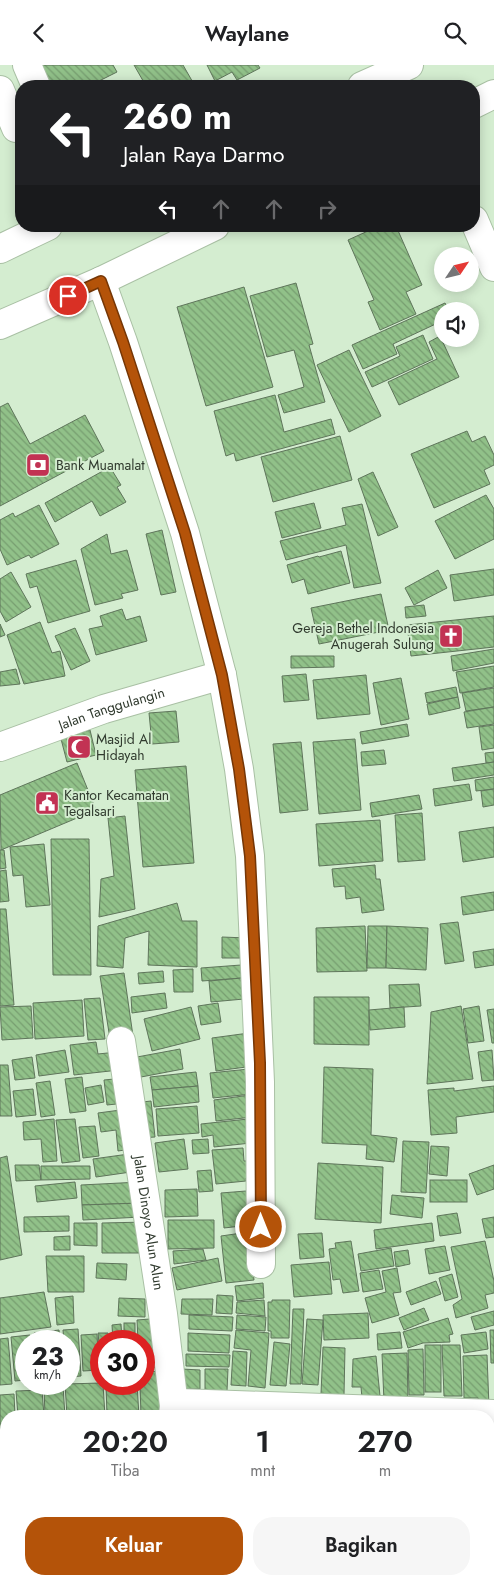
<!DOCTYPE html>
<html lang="id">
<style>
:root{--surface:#fff;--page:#f6f6f6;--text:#202124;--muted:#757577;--accent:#b45309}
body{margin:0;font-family:Jost,sans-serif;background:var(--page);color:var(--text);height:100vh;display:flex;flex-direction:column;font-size:19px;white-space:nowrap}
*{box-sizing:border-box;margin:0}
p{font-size:16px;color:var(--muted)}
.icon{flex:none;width:28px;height:28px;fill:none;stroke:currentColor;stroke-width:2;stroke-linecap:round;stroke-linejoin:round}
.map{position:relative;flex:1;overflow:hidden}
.drawer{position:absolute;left:0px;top:1345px;width:495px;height:175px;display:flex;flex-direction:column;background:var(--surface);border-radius:20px 20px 0 0;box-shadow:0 2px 12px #0003}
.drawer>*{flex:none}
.banner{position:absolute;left:15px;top:15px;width:465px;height:152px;border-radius:20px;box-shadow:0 2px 12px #0003;background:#202124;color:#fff;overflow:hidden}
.needle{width:32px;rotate:55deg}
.buttons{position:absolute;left:434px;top:182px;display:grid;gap:10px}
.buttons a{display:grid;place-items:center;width:45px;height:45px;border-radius:50%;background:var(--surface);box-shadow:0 2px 12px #0003;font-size:25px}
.speed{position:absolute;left:15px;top:1265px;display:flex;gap:10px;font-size:25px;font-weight:700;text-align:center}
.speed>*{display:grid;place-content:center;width:65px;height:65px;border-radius:50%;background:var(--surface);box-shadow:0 2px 12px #0003;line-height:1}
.speed small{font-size:12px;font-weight:400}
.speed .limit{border:8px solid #d22;background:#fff;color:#111}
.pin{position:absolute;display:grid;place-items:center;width:42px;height:42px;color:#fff;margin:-21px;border:2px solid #fff;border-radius:50%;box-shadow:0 1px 5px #0007}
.me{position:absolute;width:55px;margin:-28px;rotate:0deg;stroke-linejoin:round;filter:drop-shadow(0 0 4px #0008)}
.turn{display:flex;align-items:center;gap:18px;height:105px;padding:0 25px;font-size:22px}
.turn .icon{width:65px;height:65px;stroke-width:2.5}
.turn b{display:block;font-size:35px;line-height:42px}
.lanes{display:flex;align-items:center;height:48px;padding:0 25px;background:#0003;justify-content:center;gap:25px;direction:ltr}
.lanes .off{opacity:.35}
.eta{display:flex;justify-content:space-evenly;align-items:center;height:85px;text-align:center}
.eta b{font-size:30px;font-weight:600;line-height:35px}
.button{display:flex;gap:10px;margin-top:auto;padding:10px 25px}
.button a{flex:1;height:58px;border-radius:20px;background:var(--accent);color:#fff;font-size:20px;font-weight:600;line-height:58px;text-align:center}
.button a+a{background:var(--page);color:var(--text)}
header{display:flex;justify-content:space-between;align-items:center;height:65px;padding:0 25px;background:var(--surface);font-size:22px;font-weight:600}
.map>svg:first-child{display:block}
.building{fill:url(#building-back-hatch);stroke:#5f755b}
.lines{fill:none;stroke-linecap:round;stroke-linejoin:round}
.minor-casing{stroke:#a9c0a4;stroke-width:30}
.major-casing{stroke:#a9c0a4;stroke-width:30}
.minor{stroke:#fff;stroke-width:28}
.major{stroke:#fff;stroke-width:28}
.route-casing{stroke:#753606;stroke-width:12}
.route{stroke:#b45309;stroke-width:9}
.labels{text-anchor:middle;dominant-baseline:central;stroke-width:4;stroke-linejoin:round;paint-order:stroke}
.poi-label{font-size:14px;fill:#303a2e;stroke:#d4edd0;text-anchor:start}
.street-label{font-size:14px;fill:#303a2e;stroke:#d4edd0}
</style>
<header><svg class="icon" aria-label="back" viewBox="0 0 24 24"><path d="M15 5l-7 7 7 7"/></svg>Waylane<svg class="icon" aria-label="search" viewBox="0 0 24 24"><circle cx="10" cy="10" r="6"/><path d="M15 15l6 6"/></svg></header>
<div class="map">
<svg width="494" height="1520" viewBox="0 0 494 1520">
<defs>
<pattern id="building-back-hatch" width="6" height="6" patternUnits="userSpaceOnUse" patternTransform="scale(1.25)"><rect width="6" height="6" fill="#91c189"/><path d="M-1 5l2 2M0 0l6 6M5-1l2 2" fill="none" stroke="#779e70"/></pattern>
</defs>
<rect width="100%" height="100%" fill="#d4edd0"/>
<g class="building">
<path d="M40,0H113L117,7L97,17L100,21H51Z"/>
<path d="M134,0H183L195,21H146Z"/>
<path d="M207,0H258L260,3L237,15L232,7L215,16Z"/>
<path d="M379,161H396L422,220L406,227L416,249L380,265L368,237L374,235L348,175Z"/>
<path d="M296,218L313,279L309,280L325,337L284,348L278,330L304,322L294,285L267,292L250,231Z"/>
<path d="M244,222L273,322L206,341L177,242Z"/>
<path d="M445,238L449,246H442V256L393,279L397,289L363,304L352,280Z"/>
<path d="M423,270L433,294L372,322L365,307L400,291L396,282Z"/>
<path d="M440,271L459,312L399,340L388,317L437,294L429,277Z"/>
<path d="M349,285L381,351L349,367L317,300Z"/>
<path d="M275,330L284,367L331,354L335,369L236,396L234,388L226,391L214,346Z"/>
<path d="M8,338L30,379L85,350L104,386L0,441V342Z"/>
<path d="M467,366L472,377L485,371L494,390V400L484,405L490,419L434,443L411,389Z"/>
<path d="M340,371L352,415L273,437L261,392Z"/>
<path d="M110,402L121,420L117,422L126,437L100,451L92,436L55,457L45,438Z"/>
<path d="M373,407L398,462L378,471L358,414Z"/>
<path d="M486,430L494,444V474L455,494L435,456Z"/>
<path d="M314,438L321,463L282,473L275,447Z"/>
<path d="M362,439L381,518L354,523L346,480L286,495L280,476L346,460L342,443Z"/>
<path d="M39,440L59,479L31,493L29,490L7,500L0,484V455L13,448L15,452Z"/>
<path d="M162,465L176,527L161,530L146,469Z"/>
<path d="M107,469L111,489L127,485L138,525L121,529L123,533L95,540L81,484Z"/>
<path d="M341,486L350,518L308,529L304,514L292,518L287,500L318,491L319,492Z"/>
<path d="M76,495L90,546L48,558L37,521L30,523L26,509Z"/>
<path d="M494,504V530L454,536L450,510Z"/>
<path d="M438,505L447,523L414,540L405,523Z"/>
<path d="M11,507L31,542L6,557L0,546V514Z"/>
<path d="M381,529L389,565L319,579L311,543Z"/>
<path d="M424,540L426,551L406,553L405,542Z"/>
<path d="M122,544L126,555L140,551L147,576L96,590L89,564L103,561L100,551Z"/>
<path d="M494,551V582L411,591L407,560Z"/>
<path d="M40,557L52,588L60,586L65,611L24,619L7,570Z"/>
<path d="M0,559L5,570L0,572Z"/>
<path d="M75,563L90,596L71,605L55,571Z"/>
<path d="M494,584V598L453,606L451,591Z"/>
<path d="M291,591H334V602L291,603Z"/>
<path d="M494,601V622L460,628L456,607Z"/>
<path d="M16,604L20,619L0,621V607Z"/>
<path d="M306,609L309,635L284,637L282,611Z"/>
<path d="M366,610L370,649L317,654L313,615Z"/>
<path d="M401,613L409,654L381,660L373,618Z"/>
<path d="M456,622L458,632L427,638L425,628Z"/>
<path d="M494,623V642L466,646L462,628Z"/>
<path d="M458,632L460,643L429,650L427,639Z"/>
<path d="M494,642V659L467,663L464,647Z"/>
<path d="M176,646L179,677L152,679L149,648Z"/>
<path d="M84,657L86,666L90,665L96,690L67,697L61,674Z"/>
<path d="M407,659L409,671L362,679L360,667Z"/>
<path d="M494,660V683L482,685L479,662Z"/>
<path d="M355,674L361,745L319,749L313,677Z"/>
<path d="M301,677L308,745L280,748L273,679Z"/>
<path d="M384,685L386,699L362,701L361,687Z"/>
<path d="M494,687V697L486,698L485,688Z"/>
<path d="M494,697V710L454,716L452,703Z"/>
<path d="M77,698L96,745L1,785L0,730Z"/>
<path d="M186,701L194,798L143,802L135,705Z"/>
<path d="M494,712V724L476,726L475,715Z"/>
<path d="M469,719L472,735L435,741L433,724Z"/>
<path d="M494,724V740L483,742L481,726Z"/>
<path d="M419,730L422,744L372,752L370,738Z"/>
<path d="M422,748L425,795L398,797L395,750Z"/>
<path d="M125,751L135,844L99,852L101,814L114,811L108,753Z"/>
<path d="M380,755L383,796L319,801L316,759Z"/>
<path d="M494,762V792L463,797L459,767Z"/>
<path d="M51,774H89L91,910H53Z"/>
<path d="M44,779L50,840L26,842L23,810L13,811L10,782Z"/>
<path d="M0,785H4L6,803L0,804Z"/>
<path d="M375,800L376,814H380L384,845L362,848L360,832L346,834L345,821L334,822L332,804Z"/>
<path d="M6,805L9,836L0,837V806Z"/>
<path d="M494,827V845L463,850L461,832Z"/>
<path d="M177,838L182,856H197V902L148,900L149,866L125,873L123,903L97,901L98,861Z"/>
<path d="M0,844H6L14,940L0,941Z"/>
<path d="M458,857L464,896L445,899L440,859Z"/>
<path d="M365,861L367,906L317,907L316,863Z"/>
<path d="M368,861H387L386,903H367Z"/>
<path d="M387,861L428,863L426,905L386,903Z"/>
<path d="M222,872L247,873L246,893H222Z"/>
<path d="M494,884V900L475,903L473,887Z"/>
<path d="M241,900L242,913L202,916L201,903Z"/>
<path d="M193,904V927H174L173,905Z"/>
<path d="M163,906L164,917L139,919L138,908Z"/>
<path d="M124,908L133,971L110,974L100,911Z"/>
<path d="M242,913L244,934L211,937L209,916Z"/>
<path d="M419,919L421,941L390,943L389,920Z"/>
<path d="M165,928L167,943L132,948L131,932Z"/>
<path d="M314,932H369V980L314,979Z"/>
<path d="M100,933L105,974L88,975L84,934Z"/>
<path d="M82,935L84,971L35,974L33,938Z"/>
<path d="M218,938L221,957L201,960L198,941Z"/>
<path d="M31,941L33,973L2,975L0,942Z"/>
<path d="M461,941L473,1014L427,1019L431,947Z"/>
<path d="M479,941L484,976L468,978L463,944Z"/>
<path d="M191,942L200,974L152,986L144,954Z"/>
<path d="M404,942L405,962L370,965L369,945Z"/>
<path d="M494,944V978H492L487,945Z"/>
<path d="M249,968L254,1001L216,1006L212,973Z"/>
<path d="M96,977L98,989L117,987L119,1005L74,1010L70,980Z"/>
<path d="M180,984L183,1004L141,1012L137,992Z"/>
<path d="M65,985L69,1007L39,1011L36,990Z"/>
<path d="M492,985L494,1015L482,1016L478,987Z"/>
<path d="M32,992L35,1013L15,1015L12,995Z"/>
<path d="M0,1000H8L12,1051H0Z"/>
<path d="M324,1002L373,1004L371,1070L397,1073L394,1097L366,1094L367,1080L322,1078Z"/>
<path d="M249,1004L252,1029L213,1033L210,1008Z"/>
<path d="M196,1007L198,1021L152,1025L150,1012Z"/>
<path d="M82,1012L86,1046L70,1048L65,1014Z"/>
<path d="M124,1013L126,1038L107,1040L104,1015Z"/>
<path d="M50,1016L55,1050L41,1052L36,1018Z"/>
<path d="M101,1020L104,1037L88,1040L85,1023Z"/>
<path d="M198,1021L199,1037L154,1042L152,1025Z"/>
<path d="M494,1021V1047L456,1052L457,1068L431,1070L428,1025L454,1023V1026Z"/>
<path d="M33,1024L36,1050L16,1052L13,1026Z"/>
<path d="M250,1030L253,1052L216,1056L214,1035Z"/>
<path d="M151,1036L155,1072L139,1073L134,1038Z"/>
<path d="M197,1041L199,1068L158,1071L156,1044Z"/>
<path d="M128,1044L132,1084L118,1086L116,1065L101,1067L98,1048Z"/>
<path d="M54,1054L57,1096L43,1097L41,1074L24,1075L23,1057Z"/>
<path d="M75,1054L80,1096L62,1098L56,1055Z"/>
<path d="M248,1054L251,1078L214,1082L213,1070L202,1072L201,1059Z"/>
<path d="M95,1061L99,1091L83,1093L79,1062Z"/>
<path d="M184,1074L188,1104L159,1107L155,1078Z"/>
<path d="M208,1074L209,1088L193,1089L192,1075Z"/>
<path d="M403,1076L429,1077L426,1128L401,1127Z"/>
<path d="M431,1081L449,1082L447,1111L429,1109Z"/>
<path d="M243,1083L244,1096H258L259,1112L246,1113V1116L216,1119L212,1085Z"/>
<path d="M136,1088L138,1106L96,1112L93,1094Z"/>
<path d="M7,1091L22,1190L0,1195V1093Z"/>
<path d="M318,1098L383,1102L381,1158L315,1154Z"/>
<path d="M15,1100H39L41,1115L16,1116Z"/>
<path d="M494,1100V1124L477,1130L469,1109Z"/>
<path d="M41,1101H90V1114L41,1115Z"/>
<path d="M211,1105L213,1126L199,1127L197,1106Z"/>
<rect x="430" y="1115" width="37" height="22"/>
<path d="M75,1117L77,1133L37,1137L35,1121Z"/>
<path d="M140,1117L141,1138L82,1140L81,1120Z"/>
<path d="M197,1124L198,1151L165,1152V1125Z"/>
<path d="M246,1126L250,1160L224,1163L221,1128Z"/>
<path d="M392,1130L424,1133L422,1153L390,1149Z"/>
<path d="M141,1138V1152L83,1155L82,1140Z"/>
<path d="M457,1148L461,1168L440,1171L437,1151Z"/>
<path d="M69,1151V1166L24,1167V1152Z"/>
<path d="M494,1152V1172L486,1173L482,1154Z"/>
<path d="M168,1155H214V1183L168,1184Z"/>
<path d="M147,1157L148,1188H102V1158Z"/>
<path d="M74,1158H97V1181L74,1180Z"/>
<path d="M432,1158L434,1176L376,1184L374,1165Z"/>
<path d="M249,1167L254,1215L226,1218L221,1171Z"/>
<path d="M322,1168L324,1192L300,1194L298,1169Z"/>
<path d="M70,1171V1185H54V1172Z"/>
<path d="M351,1176L359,1226L343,1228L340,1214L333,1215L329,1184L336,1183L335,1178Z"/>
<path d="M485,1176L494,1216V1228L485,1230L488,1243L456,1253L453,1240L462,1234L451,1182Z"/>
<path d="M445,1181L450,1205L429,1209L425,1184Z"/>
<path d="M391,1183L394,1201L361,1206L358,1189Z"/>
<path d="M203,1184L206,1195L174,1199L173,1186Z"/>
<path d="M408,1185L410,1199L396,1202L394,1187Z"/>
<path d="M46,1191H84V1227H48Z"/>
<path d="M218,1193L222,1216L177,1225L172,1203Z"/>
<path d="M329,1197L332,1229L294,1232L291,1200Z"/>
<path d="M97,1198L127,1199L126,1215L96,1213Z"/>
<path d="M397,1203L401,1227L393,1228L399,1250L372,1258L365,1233L386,1227L382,1206Z"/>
<path d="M379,1205L383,1224L363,1227L360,1208Z"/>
<path d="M452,1209L458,1232L445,1236L439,1213Z"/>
<path d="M436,1216L441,1229L411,1240L406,1227Z"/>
<path d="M263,1218L264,1233L237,1236L235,1221Z"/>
<path d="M44,1227L51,1262L0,1269V1233Z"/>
<path d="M217,1230L233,1231L232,1249L216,1248Z"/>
<path d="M73,1231L74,1258L57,1260L55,1233Z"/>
<path d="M119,1233L145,1234V1252L118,1251Z"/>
<path d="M182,1234H213L212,1250L181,1249Z"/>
<path d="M264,1235L265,1251L236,1248L237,1237Z"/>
<path d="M272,1235H290L289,1273H271V1266H268V1237H272Z"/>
<path d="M424,1243L429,1255L404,1265L399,1253Z"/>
<path d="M293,1244H304L301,1319H290Z"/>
<path d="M494,1246V1260L475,1265L471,1252Z"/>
<path d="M368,1248L369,1273L324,1275L323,1250Z"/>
<path d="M189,1250L233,1252L232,1266L189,1264Z"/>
<path d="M237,1250L266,1252L265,1266L236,1264Z"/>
<path d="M163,1253L165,1302L144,1303V1276H138L137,1255Z"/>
<path d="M448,1253L453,1269L449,1270L450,1277L423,1278L408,1283L403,1267Z"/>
<path d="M307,1254L323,1255L318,1320L302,1319Z"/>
<rect x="124" y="1258" width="11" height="18"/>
<path d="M121,1259L122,1276H113L112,1260Z"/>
<path d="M78,1264L81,1311L69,1312V1276H64L63,1265Z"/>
<path d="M59,1265L60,1276H35L34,1268Z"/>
<path d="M236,1265L269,1268L265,1323L248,1321L251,1285L234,1283Z"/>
<path d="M490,1265H494V1298H491Z"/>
<path d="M400,1267L402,1283L378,1285L377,1269Z"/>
<path d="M486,1267L488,1284L464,1288L461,1270Z"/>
<path d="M98,1268H108L109,1276H101V1299Z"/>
<path d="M188,1268L230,1270L229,1288L188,1286Z"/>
<path d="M97,1269L99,1305L83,1306L81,1270Z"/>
<path d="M30,1270L31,1276H26V1315L15,1316L11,1272Z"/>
<path d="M8,1273L12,1319L0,1320V1274Z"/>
<path d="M274,1277L290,1279L286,1321L270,1320Z"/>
<rect x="425" y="1280" width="16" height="47"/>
<path d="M442,1280H460L462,1331H444Z"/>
<path d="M323,1282L345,1283L344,1330L321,1329Z"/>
<path d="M423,1284L424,1330H409L408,1285Z"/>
<path d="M233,1286L247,1287L246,1321L231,1320Z"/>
<path d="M407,1288L408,1336L384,1337L382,1289Z"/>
<path d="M186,1289L230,1290L229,1302L186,1301Z"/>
<path d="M487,1290L489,1342H479L478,1333H464L463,1291Z"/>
<path d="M376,1291L380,1331L362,1333L361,1322H352L353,1294Z"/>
<path d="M182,1304L200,1305V1324H182Z"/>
<path d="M205,1304H228L227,1326H205Z"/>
<path d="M164,1306L166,1351H141L140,1319H144V1307Z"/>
<path d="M101,1318L103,1319L105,1351H67L65,1319Z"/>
<path d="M106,1319H137L139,1351H107Z"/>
<path d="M63,1321L65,1351H45L44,1322Z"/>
<path d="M42,1325L44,1351H18L16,1326Z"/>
<path d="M14,1329L15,1351H6V1376L0,1377V1330Z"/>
<rect x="489" y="1375" width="5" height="52"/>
<rect x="0" y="1412" width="6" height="59"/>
<rect x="489" y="1428" width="5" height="9"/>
<path d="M489,1438H494V1469L492,1457H489Z"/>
<rect x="0" y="1474" width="6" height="23"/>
<path d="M494,1474V1520H486V1514H489V1475Z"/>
<path d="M6,1502V1514H54V1520H0V1503Z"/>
<path d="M71,1514H90L91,1520H72Z"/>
<path d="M94,1514H131V1519L95,1520Z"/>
<path d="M159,1514H183V1520H160Z"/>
<path d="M187,1514H243V1520H188Z"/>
<path d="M289,1514H328L327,1520H289Z"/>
<path d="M357,1514H411V1516L357,1520Z"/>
<rect x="415" y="1514" width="19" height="6"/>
<path d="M436,1514H456L457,1520H437Z"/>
<path d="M459,1514H479V1520H460Z"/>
</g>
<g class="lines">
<defs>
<g id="minor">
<path d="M27,0L36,21"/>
<path d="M0,25L16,63"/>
<path d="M474,155L494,202"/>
<path d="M101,216L123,277L185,468L222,610L239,704L250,791L260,1017L261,1199"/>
<path id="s1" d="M0,682L104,644L222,610"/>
<path id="s2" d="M121,976L163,1249L174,1341"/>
<path d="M173,1351L174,1341L179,1338L494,1349"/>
<path d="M0,1394H6"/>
<path d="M148,1514L149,1520"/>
<path d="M333,1514V1520"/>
</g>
<g id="major">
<path d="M362,21L409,0"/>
<path d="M474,39L494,29"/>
<path d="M0,184L48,161"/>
<path d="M0,260L101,216L215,161"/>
</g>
</defs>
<use href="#minor" class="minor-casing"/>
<use href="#major" class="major-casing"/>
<use href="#minor" class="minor"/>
<use href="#major" class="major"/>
</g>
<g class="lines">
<defs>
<path id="route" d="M68,231L101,216L123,277L185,468L222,610L239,704L250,791L260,998L261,1162"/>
</defs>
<use href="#route" class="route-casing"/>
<use href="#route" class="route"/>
</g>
<defs>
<symbol id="bank-square" viewBox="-11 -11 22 22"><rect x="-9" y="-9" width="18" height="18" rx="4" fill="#c23253" stroke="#d4edd0"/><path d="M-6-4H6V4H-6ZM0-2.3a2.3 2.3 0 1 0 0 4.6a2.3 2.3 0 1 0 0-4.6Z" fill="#fff"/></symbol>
<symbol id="church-square" viewBox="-11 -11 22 22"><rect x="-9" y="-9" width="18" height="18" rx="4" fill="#c23253" stroke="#d4edd0"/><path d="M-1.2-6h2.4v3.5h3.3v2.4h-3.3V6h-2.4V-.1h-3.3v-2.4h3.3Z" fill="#fff"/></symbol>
<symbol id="mosque-square" viewBox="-11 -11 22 22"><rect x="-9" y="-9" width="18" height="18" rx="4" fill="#c23253" stroke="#d4edd0"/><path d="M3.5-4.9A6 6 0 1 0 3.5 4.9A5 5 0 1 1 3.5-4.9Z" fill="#fff"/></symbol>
<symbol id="civic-square" viewBox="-11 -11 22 22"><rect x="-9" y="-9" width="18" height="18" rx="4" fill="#c23253" stroke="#d4edd0"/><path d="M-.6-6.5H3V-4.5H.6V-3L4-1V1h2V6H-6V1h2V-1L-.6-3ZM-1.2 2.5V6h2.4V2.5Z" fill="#fff"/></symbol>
</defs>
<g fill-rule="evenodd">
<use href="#bank-square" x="24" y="386" width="28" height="28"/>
<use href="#church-square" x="437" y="557" width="28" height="28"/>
<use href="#mosque-square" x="65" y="668" width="28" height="28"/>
<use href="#civic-square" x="33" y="724" width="28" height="28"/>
</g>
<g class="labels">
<g class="poi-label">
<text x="56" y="400">Bank Muamalat</text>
<text x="434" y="563" text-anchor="end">Gereja Bethel Indonesia<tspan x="434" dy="16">Anugerah Sulung</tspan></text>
<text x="96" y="674">Masjid Al<tspan x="96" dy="16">Hidayah</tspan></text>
<text x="64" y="730">Kantor Kecamatan<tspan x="64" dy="16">Tegalsari</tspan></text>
</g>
<g class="street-label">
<text stroke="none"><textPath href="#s1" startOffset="118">Jalan Tanggulangin</textPath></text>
<text stroke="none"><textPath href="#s2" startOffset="184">Jalan Dinoyo Alun Alun</textPath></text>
</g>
</g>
</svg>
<div class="buttons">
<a><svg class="needle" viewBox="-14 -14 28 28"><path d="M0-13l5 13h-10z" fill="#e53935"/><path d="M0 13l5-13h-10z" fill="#757577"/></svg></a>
<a><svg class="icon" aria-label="sound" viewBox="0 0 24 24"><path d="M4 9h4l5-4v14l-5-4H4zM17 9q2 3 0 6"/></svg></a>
</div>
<div class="speed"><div>23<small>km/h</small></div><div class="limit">30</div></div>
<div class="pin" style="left:68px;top:231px;background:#d93025"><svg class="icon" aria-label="arrive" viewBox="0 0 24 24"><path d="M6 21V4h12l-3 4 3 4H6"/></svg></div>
<svg class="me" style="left:261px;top:1162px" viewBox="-20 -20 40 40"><circle r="17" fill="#b45309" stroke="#fff" stroke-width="3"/><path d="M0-11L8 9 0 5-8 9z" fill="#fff"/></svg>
<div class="banner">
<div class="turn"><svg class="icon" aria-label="left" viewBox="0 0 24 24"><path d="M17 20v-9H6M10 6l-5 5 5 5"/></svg><div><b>260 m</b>Jalan Raya Darmo</div></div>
<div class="lanes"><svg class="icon" aria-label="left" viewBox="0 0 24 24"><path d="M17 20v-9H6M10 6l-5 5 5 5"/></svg><svg class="icon off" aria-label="ahead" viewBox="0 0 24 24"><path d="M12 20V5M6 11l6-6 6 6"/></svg><svg class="icon off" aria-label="ahead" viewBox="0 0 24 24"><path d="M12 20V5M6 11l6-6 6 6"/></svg><svg class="icon off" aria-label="right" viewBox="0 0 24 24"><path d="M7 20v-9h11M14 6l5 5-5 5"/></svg></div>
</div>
<section class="drawer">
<div class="eta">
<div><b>20:20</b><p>Tiba</p></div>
<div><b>1</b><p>mnt</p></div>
<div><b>270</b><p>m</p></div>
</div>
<div class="button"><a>Keluar</a><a>Bagikan</a></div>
</section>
</div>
